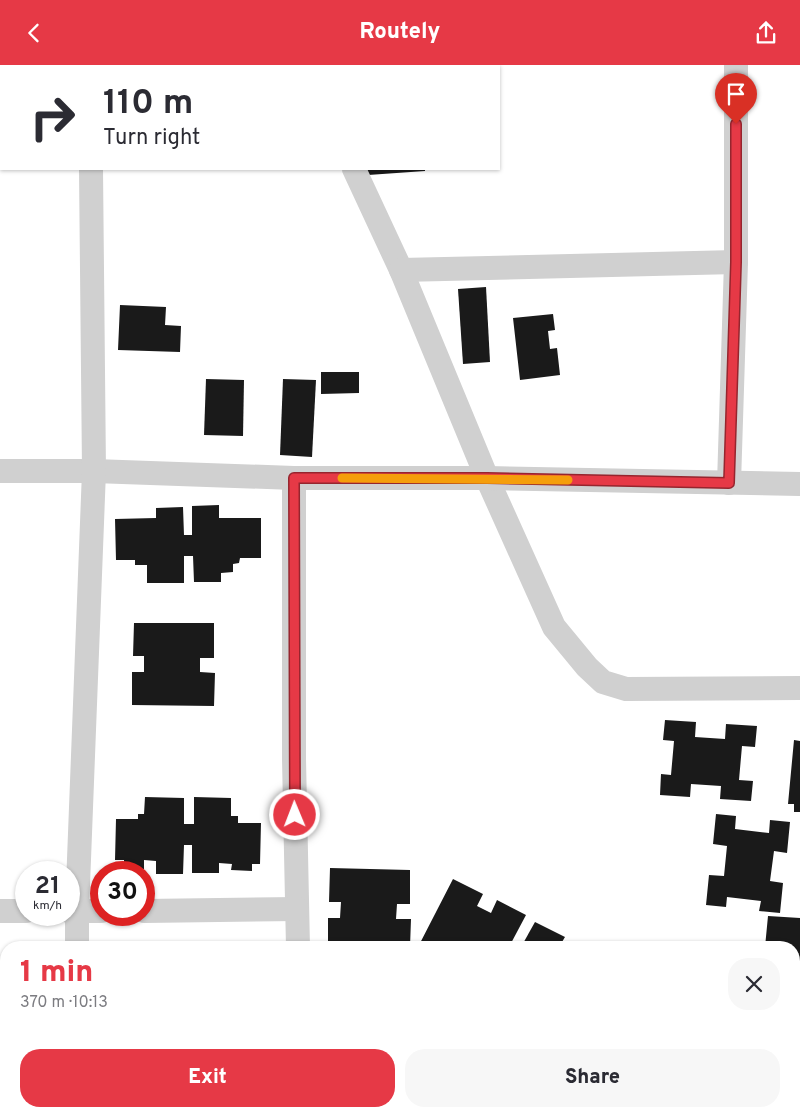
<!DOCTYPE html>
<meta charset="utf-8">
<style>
:root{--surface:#fff;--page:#f7f7f7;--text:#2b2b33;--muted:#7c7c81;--accent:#e63946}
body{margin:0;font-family:Overpass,sans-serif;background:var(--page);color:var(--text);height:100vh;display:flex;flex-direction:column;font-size:19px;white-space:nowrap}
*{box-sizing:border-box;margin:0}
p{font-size:16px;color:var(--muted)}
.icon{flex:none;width:28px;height:28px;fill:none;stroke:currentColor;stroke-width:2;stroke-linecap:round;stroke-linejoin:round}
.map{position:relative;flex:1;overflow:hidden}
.panel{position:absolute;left:0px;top:876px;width:800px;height:176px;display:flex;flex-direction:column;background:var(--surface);border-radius:20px 20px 0 0;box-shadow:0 1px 4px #0004}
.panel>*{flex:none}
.guide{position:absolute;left:0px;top:0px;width:500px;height:105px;box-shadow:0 1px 4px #0004;background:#fff;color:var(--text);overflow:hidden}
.speed{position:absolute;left:15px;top:796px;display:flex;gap:10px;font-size:25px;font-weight:700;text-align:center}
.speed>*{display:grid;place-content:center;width:65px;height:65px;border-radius:50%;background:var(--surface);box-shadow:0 1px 4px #0004;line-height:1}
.speed small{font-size:12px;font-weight:400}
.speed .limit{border:8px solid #d22;background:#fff;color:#111}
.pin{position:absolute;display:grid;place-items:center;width:42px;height:42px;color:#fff;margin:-51px -21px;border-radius:50% 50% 50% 0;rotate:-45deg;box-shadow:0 0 5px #0007}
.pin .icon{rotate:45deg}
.me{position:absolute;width:55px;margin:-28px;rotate:359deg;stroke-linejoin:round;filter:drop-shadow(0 0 4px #0008)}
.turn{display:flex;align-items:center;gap:18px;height:105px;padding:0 20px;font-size:22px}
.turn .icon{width:65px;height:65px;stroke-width:2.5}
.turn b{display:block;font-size:35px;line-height:42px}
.round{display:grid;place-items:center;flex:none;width:52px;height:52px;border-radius:20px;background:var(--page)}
.overview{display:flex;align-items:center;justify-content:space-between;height:85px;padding:0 20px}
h1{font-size:30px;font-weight:800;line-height:38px;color:var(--accent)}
.cta{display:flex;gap:10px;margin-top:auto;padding:10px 20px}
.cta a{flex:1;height:58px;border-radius:20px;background:var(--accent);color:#fff;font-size:20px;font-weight:800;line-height:58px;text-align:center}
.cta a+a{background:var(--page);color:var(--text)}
header{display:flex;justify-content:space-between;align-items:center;height:65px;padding:0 20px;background:var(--accent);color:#fff;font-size:22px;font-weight:800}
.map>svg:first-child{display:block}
.building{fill:#1a1a1a}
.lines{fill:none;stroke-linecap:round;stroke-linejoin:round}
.minor{stroke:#d0d0d0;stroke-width:24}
.route-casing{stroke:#96252e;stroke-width:12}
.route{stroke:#e63946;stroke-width:9}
.slow{stroke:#f59e0b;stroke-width:9}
</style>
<header><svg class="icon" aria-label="back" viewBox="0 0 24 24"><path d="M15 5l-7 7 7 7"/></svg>Routely<svg class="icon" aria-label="share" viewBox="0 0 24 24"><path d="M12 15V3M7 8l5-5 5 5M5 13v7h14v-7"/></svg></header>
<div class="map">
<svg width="800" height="1052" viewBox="0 0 800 1052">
<rect width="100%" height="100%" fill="#fff"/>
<g class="building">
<path d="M367,104H425V106L368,110Z"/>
<path d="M486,222L490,297L463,299L458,224Z"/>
<path d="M120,240L166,242L165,260L181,261L180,287L118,285Z"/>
<path d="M553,249L555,265L548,266L550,284L557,283L560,310L520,315L513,253Z"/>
<path d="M321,307H359V328L321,329Z"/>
<path d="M206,314L244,315L243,371L204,370Z"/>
<path d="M283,314L316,315L312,392L280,390Z"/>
<path d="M219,440V453H261V493H240L239,498L233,499V507L221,508V517H194L193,491H184V518H147V500H135V495H116L115,454L156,453V443L183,442L184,470H192V441Z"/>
<path d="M134,558H214V593H200V607L215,608L214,641L132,640V607H144V591H133Z"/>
<path d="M665,655L696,657L695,672L725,674L726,659L757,661L755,682L742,681L739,715L753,716L751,736L720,734L721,721L691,719L690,732L660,730L661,709L671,710L674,676L663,675Z"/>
<path d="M794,675L800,676V747H794V739H788Z"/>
<path d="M145,732L184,733V759H194V732L231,733V751H238V758H261L260,799H252V806L231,805L232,799L219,798V808H192V780H184L183,809H156V796L144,795V804L124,803V795H115L116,754H138V749H144Z"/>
<path d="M716,749L736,751L735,764L769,768L770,755L790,757L787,788L774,786L770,816L783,818L780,848L759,846L761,836L727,832L726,842L706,840L709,810L724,811L727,781L713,779Z"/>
<path d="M330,803L410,805V839H397L396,854H411L410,882H328V853H340L341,837H329Z"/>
<path d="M453,814L483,829L477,841L491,848L497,835L526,850L509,882H418Z"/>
<path d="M768,851L800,853V936L794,935V882H765Z"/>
<path d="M535,857L565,872L559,882H521Z"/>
<path d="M175,1046H256V1050H243V1052H187V1049H175Z"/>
</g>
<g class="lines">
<g class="minor">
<path d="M90,0V1"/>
<path d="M305,0V1"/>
<path d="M354,104L401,205L487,413L554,562L587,602L603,617L626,624L800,623"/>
<path d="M401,205L736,197"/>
<path d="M0,406H94L294,413H487L800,419"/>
<path d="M294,413V694L298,882"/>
<path d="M729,418L736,197V0"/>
<path d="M0,846H26"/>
<path d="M69,846H101"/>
<path d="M144,846L297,844"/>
<path d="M77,882V846L94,406L91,104"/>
<path d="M302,1050L619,1049L720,1052"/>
<path d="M77,1052V1046"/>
</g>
</g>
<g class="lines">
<defs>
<path id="route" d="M295,750L294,413H487L729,418L736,197V59"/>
</defs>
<use href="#route" class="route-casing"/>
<use href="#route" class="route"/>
<path class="slow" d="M342,413L568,415"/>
</g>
</svg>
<div class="speed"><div>21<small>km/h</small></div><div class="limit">30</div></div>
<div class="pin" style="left:736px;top:59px;background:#d93025"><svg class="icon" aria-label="arrive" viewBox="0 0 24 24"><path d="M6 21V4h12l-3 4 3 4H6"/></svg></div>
<svg class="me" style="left:295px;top:750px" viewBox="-20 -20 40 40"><circle r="17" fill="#e63946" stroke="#fff" stroke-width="3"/><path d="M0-11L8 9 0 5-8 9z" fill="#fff"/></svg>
<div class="guide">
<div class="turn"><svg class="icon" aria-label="right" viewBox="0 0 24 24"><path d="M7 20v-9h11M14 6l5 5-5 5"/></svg><div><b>110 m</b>Turn right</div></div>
</div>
<section class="panel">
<div class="overview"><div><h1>1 min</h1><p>370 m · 10:13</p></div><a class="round"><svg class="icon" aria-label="close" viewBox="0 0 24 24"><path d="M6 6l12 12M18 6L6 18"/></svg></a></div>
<div class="cta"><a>Exit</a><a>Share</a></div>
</section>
</div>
